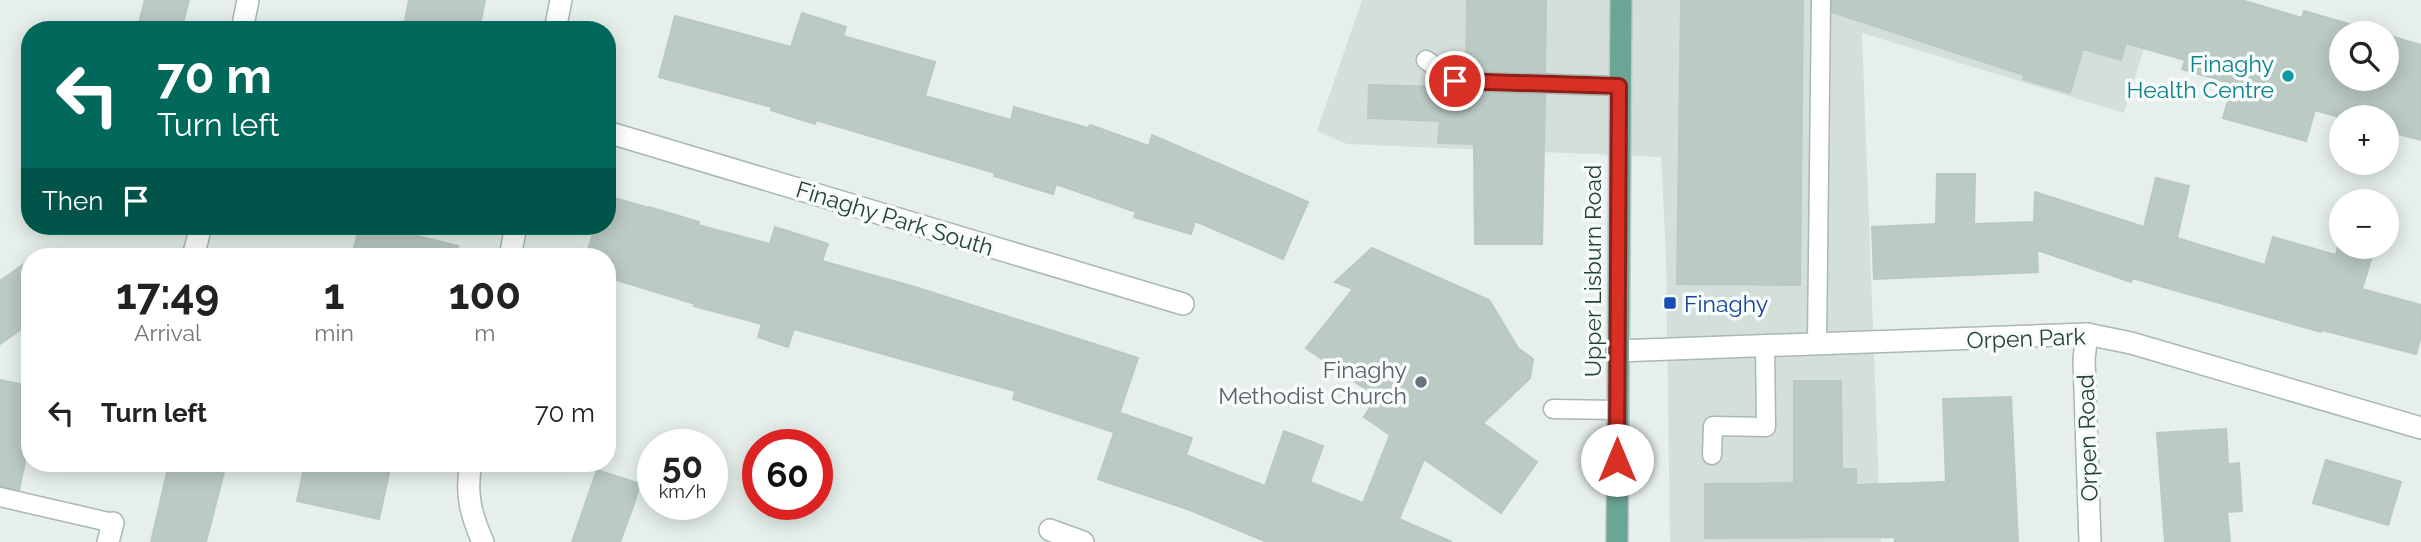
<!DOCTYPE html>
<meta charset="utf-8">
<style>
:root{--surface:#fff;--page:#f2f2f2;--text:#222;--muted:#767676}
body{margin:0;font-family:Raleway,sans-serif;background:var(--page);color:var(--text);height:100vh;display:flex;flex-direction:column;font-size:26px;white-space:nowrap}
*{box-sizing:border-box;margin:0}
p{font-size:23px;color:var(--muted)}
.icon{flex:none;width:38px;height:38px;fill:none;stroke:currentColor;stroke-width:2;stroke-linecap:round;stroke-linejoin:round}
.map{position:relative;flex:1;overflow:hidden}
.details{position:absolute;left:21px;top:248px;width:595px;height:224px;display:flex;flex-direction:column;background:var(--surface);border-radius:28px;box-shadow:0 4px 18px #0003}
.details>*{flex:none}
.banner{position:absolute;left:21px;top:21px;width:595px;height:214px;border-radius:28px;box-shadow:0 4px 18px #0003;background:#00695c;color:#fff;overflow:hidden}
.buttons{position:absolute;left:2329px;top:21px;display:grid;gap:14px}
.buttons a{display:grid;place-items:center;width:70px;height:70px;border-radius:50%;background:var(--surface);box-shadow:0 4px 18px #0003;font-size:35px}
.speed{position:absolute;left:637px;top:429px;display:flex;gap:14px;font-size:35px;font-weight:700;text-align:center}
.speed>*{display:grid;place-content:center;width:91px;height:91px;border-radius:50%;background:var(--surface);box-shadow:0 4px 18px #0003;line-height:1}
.speed small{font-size:18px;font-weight:400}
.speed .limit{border:10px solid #d22;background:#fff;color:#111}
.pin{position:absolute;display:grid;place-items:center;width:60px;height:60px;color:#fff;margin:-30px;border:4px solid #fff;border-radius:50%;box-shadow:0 2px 7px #0007}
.me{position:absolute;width:77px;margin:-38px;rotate:0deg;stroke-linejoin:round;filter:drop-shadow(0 0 5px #0008)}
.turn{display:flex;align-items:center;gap:24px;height:147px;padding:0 21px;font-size:32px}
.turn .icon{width:91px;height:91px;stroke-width:2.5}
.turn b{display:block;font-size:49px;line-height:60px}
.then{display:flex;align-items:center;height:66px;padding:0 21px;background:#0003;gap:14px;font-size:26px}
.eta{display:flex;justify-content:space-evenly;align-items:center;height:119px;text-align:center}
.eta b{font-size:42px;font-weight:700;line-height:49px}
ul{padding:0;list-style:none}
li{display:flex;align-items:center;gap:21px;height:91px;padding:0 21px}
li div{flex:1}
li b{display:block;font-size:26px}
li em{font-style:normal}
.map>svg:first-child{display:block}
.built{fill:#d4dfda}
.building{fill:#bbcac4;stroke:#b8c9c2;stroke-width:2}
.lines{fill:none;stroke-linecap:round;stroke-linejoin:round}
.service-casing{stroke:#a8b8b2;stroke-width:21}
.minor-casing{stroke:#a8b8b2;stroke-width:24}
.primary-casing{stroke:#c2cac8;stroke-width:24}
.service{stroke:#fff;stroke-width:18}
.minor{stroke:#fff;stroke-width:21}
.primary{stroke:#6aa596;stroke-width:21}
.route-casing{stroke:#8d1f18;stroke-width:18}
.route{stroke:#d93025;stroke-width:12}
.culture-dot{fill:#0f9aa8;stroke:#f7fbf9;stroke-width:2.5}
.transit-dot{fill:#1a4fb4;stroke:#f7fbf9;stroke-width:2.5}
.worship-dot{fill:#6b7280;stroke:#f7fbf9;stroke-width:2.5}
.labels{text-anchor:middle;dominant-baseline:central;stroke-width:7;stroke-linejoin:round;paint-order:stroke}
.culture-label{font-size:23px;fill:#0d838f;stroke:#f7fbf9;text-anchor:end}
.street-label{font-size:23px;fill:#24423a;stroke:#f7fbf9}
.transit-label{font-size:23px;fill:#164399;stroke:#f7fbf9;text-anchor:start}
.worship-label{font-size:23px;fill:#5b616d;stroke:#f7fbf9;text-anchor:end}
</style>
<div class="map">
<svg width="2421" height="542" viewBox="0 0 2421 542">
<rect width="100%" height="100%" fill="#e6efeb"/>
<path class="built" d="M1362,0H2159L2124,113L1862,33L1881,542H1670L1666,255L1661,157L1347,144L1317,131Z"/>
<g class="building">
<path d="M145,0H189L181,30H137Z"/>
<path d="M409,0H485L479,30H403Z"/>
<path d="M1467,0H1546L1545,72L1466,70Z"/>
<path d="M1681,0H1803L1800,285L1677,284Z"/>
<path d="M1832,0H2241L2302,18L2304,11L2380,33H2342V79H2387V35L2421,45V140L2387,131V117L2342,118L2315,110L2306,141L2223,118L2233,84L2182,69L2185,60L2126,43L2121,60L2083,49L2070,93L2023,79L2024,75L1832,12Z"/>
<path d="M802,13L846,27L843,36L935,62L925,96L1011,120L1014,107L1088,128L1090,125L1149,146L1152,135L1308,202L1283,259L1195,221L1191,234L1134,217L1136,212L1056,184L1053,194L994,176L995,173L816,120L815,124L771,110L772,107L659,77L675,16L791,47Z"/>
<path d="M1369,85L1444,87L1455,92L1545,95L1542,244H1475L1474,144L1438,143L1440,121L1368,118Z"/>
<path d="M1937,174H1975L1974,224L2034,222L2035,192L2144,227L2156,178L2189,186L2177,238L2265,265L2273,237L2336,255L2338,247H2375L2362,289L2421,305V336L2416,354L2322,330L2321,332L2132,278L2131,282L2037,250L2038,272L1874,279L1872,227L1936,224Z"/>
<path d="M607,196L649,208V207L699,222L698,225L770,244L775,227L828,244L822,261L915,287L1138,358L1113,432L1013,399L1015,391L794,329L788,347L758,337L762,324L694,306L695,304L607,277V257H586L595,226H607Z"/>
<path d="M360,226H377L458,246L456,257H351Z"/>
<path d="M1372,248L1489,300L1518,348L1533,359L1530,378L1483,423L1537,462L1501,513L1424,459L1399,519L1452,542H1267L1190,510L1098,479L1121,413L1192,438L1186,455L1265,486L1284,431L1323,446L1310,482L1363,503L1390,435L1364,417L1377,397L1306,348L1353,289L1335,282Z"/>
<path d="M30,260V323L0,344V281Z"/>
<path d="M0,380L30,386V439L19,490L0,486Z"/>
<path d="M1794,381H1841L1842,469H1856V485L1946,482L1943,399L2011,397L2018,542H1895V537L1705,538V484L1794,483Z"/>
<path d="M2226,429L2228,464L2239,463L2242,511L2227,512L2230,542H2165L2157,433Z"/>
<path d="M2326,460L2401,482L2388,525L2313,503Z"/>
<path d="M169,464H226L206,542H151Z"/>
<path d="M305,464H391L379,519L297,501Z"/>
<path d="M597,470L640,484L634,504L620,542H572Z"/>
</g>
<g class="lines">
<defs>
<g id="service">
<path d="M1426,60L1455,81L1619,86"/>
<path d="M1817,343L1821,0"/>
<path d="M1553,409L1617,410"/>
<path d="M1712,455L1713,426L1766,427L1765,345"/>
<path d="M0,497L113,523"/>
</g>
<g id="minor">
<path d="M242,30L248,0"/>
<path d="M555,30L561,0"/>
<path d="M607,132L1183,304"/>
<path d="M193,257L201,226"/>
<path d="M510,257L516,226"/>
<path d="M2087,334L2084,359L2090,542"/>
<path d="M1617,351L2087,334L2131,343L2421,428"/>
<path d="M471,464C465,493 471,515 483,542"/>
<path d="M1050,530L1083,542"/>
<path d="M108,542L113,523"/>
</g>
<path id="primary" d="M1617,542L1621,0"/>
</defs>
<use href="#service" class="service-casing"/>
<use href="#minor" class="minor-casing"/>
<use href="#primary" class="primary-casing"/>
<use href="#service" class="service"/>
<use href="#minor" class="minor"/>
<use href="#primary" class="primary"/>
</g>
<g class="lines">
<defs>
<path id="route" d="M1455,81L1619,86L1617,460"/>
</defs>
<use href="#route" class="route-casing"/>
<use href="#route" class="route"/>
</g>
<circle class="culture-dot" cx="2288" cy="76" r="7"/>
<rect class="transit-dot" x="1663" y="296" width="14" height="14" rx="3.5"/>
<circle class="worship-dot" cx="1421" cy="382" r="7"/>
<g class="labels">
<g class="culture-label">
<text x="2274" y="63">Finaghy<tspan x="2274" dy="26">Health Centre</tspan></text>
</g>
<g class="street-label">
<text transform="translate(895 218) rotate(17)">Finaghy Park South</text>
<text transform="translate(1592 271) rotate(-90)">Upper Lisburn Road</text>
<text transform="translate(2026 338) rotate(-2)">Orpen Park</text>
<text transform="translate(2087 438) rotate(-92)">Orpen Road</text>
</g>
<g class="transit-label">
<text x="1684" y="303">Finaghy</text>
</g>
<g class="worship-label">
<text x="1407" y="369">Finaghy<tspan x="1407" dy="26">Methodist Church</tspan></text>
</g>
</g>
</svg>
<div class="buttons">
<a><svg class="icon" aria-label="search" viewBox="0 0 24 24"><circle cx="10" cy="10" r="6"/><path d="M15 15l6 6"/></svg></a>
<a>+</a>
<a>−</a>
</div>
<div class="speed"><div>50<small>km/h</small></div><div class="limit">60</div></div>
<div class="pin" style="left:1455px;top:81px;background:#d93025"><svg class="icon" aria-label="arrive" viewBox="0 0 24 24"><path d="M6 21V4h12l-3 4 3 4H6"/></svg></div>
<svg class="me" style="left:1617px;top:460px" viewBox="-20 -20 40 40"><circle r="19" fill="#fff"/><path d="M0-13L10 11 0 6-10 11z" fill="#d93025"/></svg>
<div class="banner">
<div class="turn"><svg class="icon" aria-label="left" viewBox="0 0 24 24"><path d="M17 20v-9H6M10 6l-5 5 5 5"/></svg><div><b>70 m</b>Turn left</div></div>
<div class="then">Then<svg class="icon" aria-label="arrive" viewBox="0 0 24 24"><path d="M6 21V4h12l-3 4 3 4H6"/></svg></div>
</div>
<section class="details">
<div class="eta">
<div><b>17:49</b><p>Arrival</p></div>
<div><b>1</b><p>min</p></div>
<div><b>100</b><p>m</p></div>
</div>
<ul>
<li><svg class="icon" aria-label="left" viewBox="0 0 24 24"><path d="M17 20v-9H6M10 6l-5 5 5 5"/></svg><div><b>Turn left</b></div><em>70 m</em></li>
</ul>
</section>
</div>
